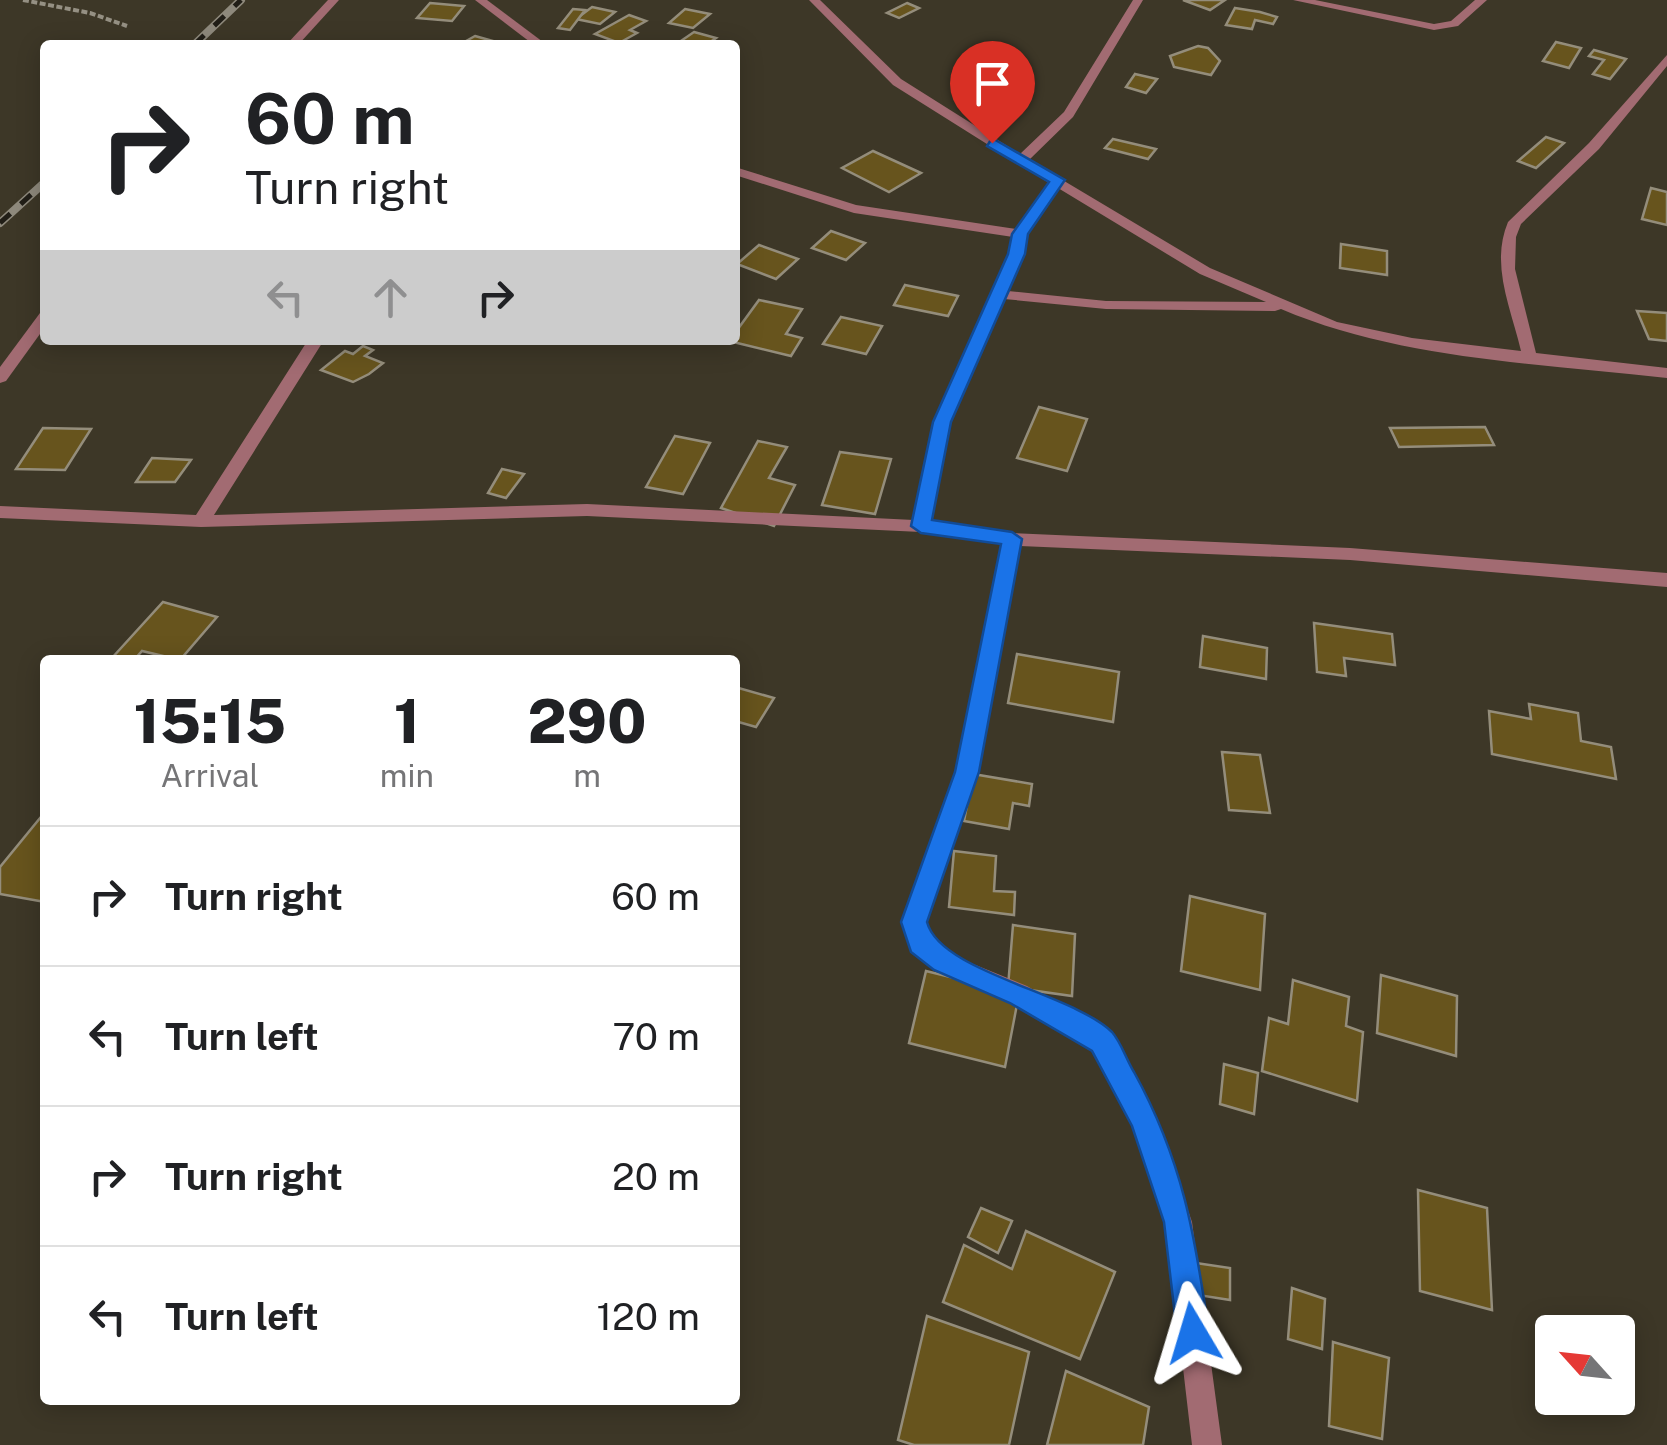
<!DOCTYPE html>
<style>
:root{--surface:#fff;--page:#f6f6f6;--text:#202124;--muted:#757577;--line:#e0e0e0}
body{margin:0;font-family:"Public Sans",sans-serif;background:var(--page);color:var(--text);height:100vh;display:flex;flex-direction:column;font-size:38px;white-space:nowrap}
*{box-sizing:border-box;margin:0}
p{font-size:32px;color:var(--muted)}
.icon{flex:none;width:55px;height:55px;fill:none;stroke:currentColor;stroke-width:2;stroke-linecap:round;stroke-linejoin:round}
.map{position:relative;flex:1;overflow:hidden}
.details{position:absolute;left:40px;top:655px;width:700px;height:750px;display:flex;flex-direction:column;background:var(--surface);border-radius:10px;box-shadow:0 5px 25px #0003}
.details>*{flex:none}
.guide{position:absolute;left:40px;top:40px;width:700px;height:305px;border-radius:10px;box-shadow:0 5px 25px #0003;background:#fff;color:var(--text);overflow:hidden}
.needle{width:65px;rotate:297deg}
.buttons{position:absolute;left:1535px;top:1315px;display:grid;gap:20px}
.buttons a{display:grid;place-items:center;width:100px;height:100px;border-radius:10px;background:var(--surface);box-shadow:0 5px 25px #0003;font-size:50px}
.pin{position:absolute;display:grid;place-items:center;width:85px;height:85px;color:#fff;margin:-102px -42px;border-radius:50% 50% 50% 0;rotate:-45deg;box-shadow:0 0 10px #0007}
.pin .icon{rotate:45deg}
.me{position:absolute;width:110px;margin:-55px;rotate:353deg;stroke-linejoin:round;filter:drop-shadow(0 0 8px #0008)}
.turn{display:flex;align-items:center;gap:35px;height:210px;padding:0 40px;font-size:45px}
.turn .icon{width:130px;height:130px;stroke-width:2.5}
.turn b{display:block;font-size:70px;line-height:85px}
.lanes{display:flex;align-items:center;height:95px;padding:0 40px;background:#0003;justify-content:center;gap:50px;direction:ltr}
.lanes .off{opacity:.35}
.eta{display:flex;justify-content:space-evenly;align-items:center;height:170px;text-align:center}
.eta b{font-size:60px;font-weight:800;line-height:70px}
ul{padding:0;list-style:none}
li{display:flex;align-items:center;gap:30px;height:140px;padding:0 40px;border-top:2px solid var(--line)}
li div{flex:1}
li b{display:block;font-size:38px}
li em{font-style:normal}
.map>svg:first-child{display:block}
.building{fill:#67541d;stroke:#948d7b;stroke-width:2.5}
.lines{fill:none;stroke-linecap:round;stroke-linejoin:round}
.path{stroke:#959083;stroke-width:4;stroke-dasharray:6 2.5;stroke-linecap:butt}
.service{fill:#a26b72;fill-rule:evenodd}
.minor{fill:#a26b72;fill-rule:evenodd}
.rail-casing{stroke:#8e897c;stroke-width:8}
.rail{stroke:#211e17;stroke-width:5;stroke-dasharray:14;stroke-linecap:butt}
.route{fill:#1a73e8;stroke:#114b97;stroke-width:2.5}
</style>
<div class="map">
<svg width="1667" height="1445" viewBox="0 0 1667 1445">
<rect width="100%" height="100%" fill="#3d3727"/>
<g class="building">
<path d="M1183,0H1225L1210,10Z"/>
<path d="M430,3L464,6L452,21L417,18Z"/>
<path d="M907,3L919,8L899,18L887,13Z"/>
<path d="M592,7L615,12L600,24L576,19Z"/>
<path d="M1235,8L1260,12L1277,17L1273,24L1255,20L1252,29L1226,25Z"/>
<path d="M573,9L585,10L570,30L558,28Z"/>
<path d="M685,9L710,14L693,28L669,23Z"/>
<path d="M629,15L646,21L630,30L637,33L619,43L595,34Z"/>
<path d="M694,32L716,38L706,45H675Z"/>
<path d="M475,36L507,45H459Z"/>
<path d="M1556,42L1581,48L1569,68L1543,61Z"/>
<path d="M1198,46L1208,48L1220,61L1211,75L1174,67L1170,56Z"/>
<path d="M1594,50L1626,59L1610,79L1593,74L1604,60L1589,56Z"/>
<path d="M1135,74L1157,79L1146,93L1126,87Z"/>
<path d="M1546,137L1564,143L1536,168L1518,161Z"/>
<path d="M1113,139L1156,149L1148,159L1105,148Z"/>
<path d="M873,151L921,173L889,192L842,168Z"/>
<path d="M1651,188L1667,192V225L1642,219Z"/>
<path d="M831,231L865,243L846,260L812,248Z"/>
<path d="M1341,244L1387,251V275L1340,268Z"/>
<path d="M759,245L798,259L776,279L737,264Z"/>
<path d="M905,285L958,296L948,316L894,305Z"/>
<path d="M759,300L802,309L786,334L802,338L791,356L729,341L735,340V333Z"/>
<path d="M1637,311L1667,313V341L1649,339Z"/>
<path d="M841,317L882,326L866,354L823,344Z"/>
<path d="M363,346L373,350L365,356L383,363L369,374L353,382L321,370L345,351L353,354Z"/>
<path d="M1039,407L1087,419L1067,471L1017,458Z"/>
<path d="M1485,427L1494,445L1399,447L1390,428Z"/>
<path d="M43,428L91,429L65,470L16,469Z"/>
<path d="M675,436L710,443L683,494L646,487Z"/>
<path d="M758,441L787,447L769,478L795,485L774,526L721,508Z"/>
<path d="M840,452L891,459L875,514L822,505Z"/>
<path d="M152,458L191,460L175,482H136Z"/>
<path d="M502,469L524,474L506,498L488,493Z"/>
<path d="M163,602L217,617L180,660L142,651L134,660L111,659Z"/>
<path d="M1314,623L1392,634L1395,665L1344,658L1346,676L1317,672Z"/>
<path d="M1203,636L1267,648L1266,679L1200,667Z"/>
<path d="M1017,654L1119,672L1113,722L1008,703Z"/>
<path d="M735,687L774,698L756,727L735,721Z"/>
<path d="M1529,704L1578,713L1581,741L1611,747L1616,779L1492,754L1489,711L1531,719Z"/>
<path d="M1222,752L1260,755L1270,813L1229,810Z"/>
<path d="M973,774L1032,784L1029,806L1013,803L1009,829L964,821Z"/>
<path d="M45,812V902L0,894V867Z"/>
<path d="M954,851L996,856L994,891L1015,892L1014,915L949,907Z"/>
<path d="M1190,896L1265,914L1260,990L1181,971Z"/>
<path d="M1013,925L1075,934L1072,996L1008,987Z"/>
<path d="M926,971L1019,994L1005,1067L909,1043Z"/>
<path d="M1381,975L1457,996L1456,1056L1377,1033Z"/>
<path d="M1293,980L1349,997L1346,1026L1363,1032L1357,1101L1262,1071L1269,1018L1288,1024Z"/>
<path d="M1224,1064L1258,1073L1254,1114L1220,1104Z"/>
<path d="M1418,1190L1487,1208L1492,1310L1420,1291Z"/>
<path d="M981,1208L1012,1221L998,1253L968,1237Z"/>
<path d="M1026,1231L1115,1272L1080,1359L943,1302L964,1245L1012,1269Z"/>
<path d="M1196,1263L1230,1268V1300L1198,1295Z"/>
<path d="M1292,1288L1325,1299L1322,1349L1288,1339Z"/>
<path d="M927,1316L1029,1352L1009,1445H914L898,1440Z"/>
<path d="M1333,1342L1389,1358L1382,1439L1329,1426Z"/>
<path d="M1066,1371L1149,1407L1143,1445H1047Z"/>
</g>
<g class="lines">
<path class="path" d="M23,0L90,13L127,26"/>
<g class="service">
<path d="M328,0H339L298,45H286Z"/>
<path d="M45,312V327L6,381L0,383V367L40,313Z"/>
</g>
<g class="minor">
<path d="M475,0H487L547,45H534Z"/>
<path d="M809,0H820L901,79L1020,154L1064,112L1133,0H1143L1073,117L1029,160L1210,268L1337,322L1412,338L1521,351C1511,308 1490,265 1508,222L1589,143L1667,55V66L1599,149L1521,224L1516,237L1515,269L1536,353L1667,368V378C1539,363 1401,360 1281,309L1275,311L1106,309L1004,299L950,421L931,521L1012,533L1350,548L1667,573V587L1350,560L1020,546L977,772L925,922L930,938L951,955L1027,986L1110,1034L1154,1111L1192,1222L1222,1445H1192L1166,1222L1134,1125L1094,1050L1011,1002L935,969L912,951L903,922L957,772L1002,544L921,532L587,516L201,527L0,518V506L196,515L308,340H324L214,515L587,504L914,520L934,421L1010,254L1013,237L854,213L735,175V167L856,205L1016,229L1049,183L893,85ZM1058,188L1200,274L1266,302L1106,301L1008,291L1024,254L1027,234Z"/>
<path d="M1293,0H1315L1434,24L1451,21L1475,0H1487L1458,26L1434,30Z"/>
</g>
<defs>
<g id="rail">
<path d="M194,45L241,0"/>
<path d="M0,223L45,182"/>
</g>
</defs>
<use href="#rail" class="rail-casing"/>
<use href="#rail" class="rail"/>
</g>
<path class="route" d="M992,138L1065,180L1028,234L1025,254L951,422L932,520L1012,532L1022,539L979,772L927,922C940,972 1072,993 1112,1032C1121,1042 1127,1061 1134,1072C1183,1161 1195,1235 1209,1333L1204,1344L1193,1349L1182,1344L1177,1333L1164,1222L1132,1126L1092,1051L1010,1003L934,970L911,952L901,922L955,772L1001,544L921,533L911,526L933,422L1008,254L1012,234L1049,182L987,146Z"/>
</svg>
<div class="buttons">
<a><svg class="needle" viewBox="-14 -14 28 28"><path d="M0-13l5 13h-10z" fill="#e53935"/><path d="M0 13l5-13h-10z" fill="#757577"/></svg></a>
</div>
<div class="pin" style="left:992px;top:143px;background:#d93025"><svg class="icon" aria-label="arrive" viewBox="0 0 24 24"><path d="M6 21V4h12l-3 4 3 4H6"/></svg></div>
<svg class="me" style="left:1193px;top:1333px" viewBox="-20 -20 40 40"><path d="M0-17L14 15 0 8-14 15z" fill="#1a73e8" stroke="#fff" stroke-width="4"/></svg>
<div class="guide">
<div class="turn"><svg class="icon" aria-label="right" viewBox="0 0 24 24"><path d="M7 20v-9h11M14 6l5 5-5 5"/></svg><div><b>60 m</b>Turn right</div></div>
<div class="lanes"><svg class="icon off" aria-label="left" viewBox="0 0 24 24"><path d="M17 20v-9H6M10 6l-5 5 5 5"/></svg><svg class="icon off" aria-label="ahead" viewBox="0 0 24 24"><path d="M12 20V5M6 11l6-6 6 6"/></svg><svg class="icon" aria-label="right" viewBox="0 0 24 24"><path d="M7 20v-9h11M14 6l5 5-5 5"/></svg></div>
</div>
<section class="details">
<div class="eta">
<div><b>15:15</b><p>Arrival</p></div>
<div><b>1</b><p>min</p></div>
<div><b>290</b><p>m</p></div>
</div>
<ul>
<li><svg class="icon" aria-label="right" viewBox="0 0 24 24"><path d="M7 20v-9h11M14 6l5 5-5 5"/></svg><div><b>Turn right</b></div><em>60 m</em></li>
<li><svg class="icon" aria-label="left" viewBox="0 0 24 24"><path d="M17 20v-9H6M10 6l-5 5 5 5"/></svg><div><b>Turn left</b></div><em>70 m</em></li>
<li><svg class="icon" aria-label="right" viewBox="0 0 24 24"><path d="M7 20v-9h11M14 6l5 5-5 5"/></svg><div><b>Turn right</b></div><em>20 m</em></li>
<li><svg class="icon" aria-label="left" viewBox="0 0 24 24"><path d="M17 20v-9H6M10 6l-5 5 5 5"/></svg><div><b>Turn left</b></div><em>120 m</em></li>
</ul>
</section>
</div>
